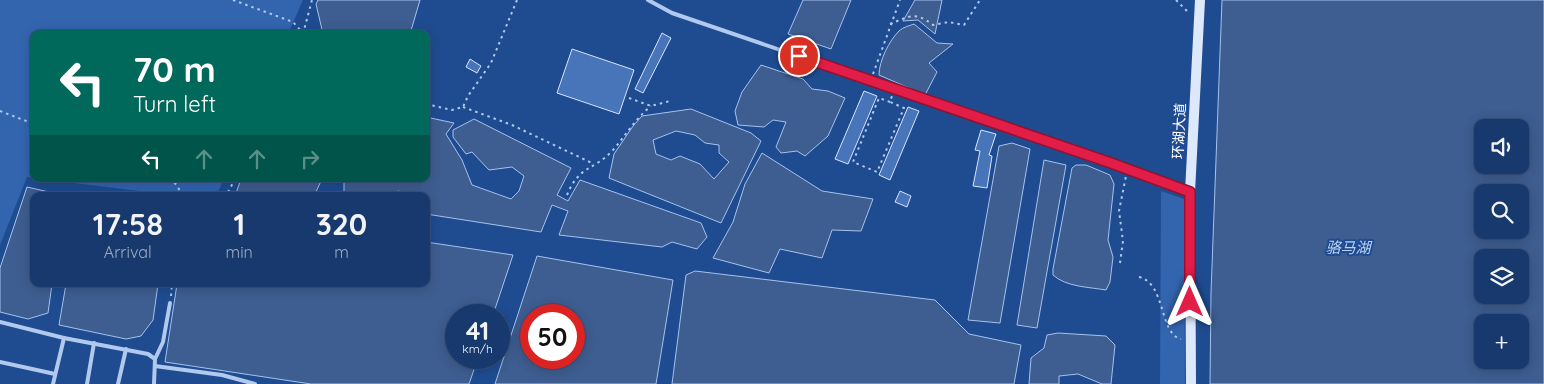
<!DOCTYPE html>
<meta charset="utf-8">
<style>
:root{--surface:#17396d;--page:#204072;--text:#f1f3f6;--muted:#9eacc2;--line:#365380}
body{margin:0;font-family:Quicksand,"Noto Sans SC",sans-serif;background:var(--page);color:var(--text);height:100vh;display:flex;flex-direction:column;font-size:19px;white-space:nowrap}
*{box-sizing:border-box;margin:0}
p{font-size:16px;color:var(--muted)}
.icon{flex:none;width:28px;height:28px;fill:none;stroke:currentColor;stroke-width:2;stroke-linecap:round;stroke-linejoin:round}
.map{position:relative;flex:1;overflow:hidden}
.sheet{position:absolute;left:30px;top:192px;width:400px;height:95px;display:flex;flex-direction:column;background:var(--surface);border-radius:10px;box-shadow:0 2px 12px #0003,0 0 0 1px var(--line)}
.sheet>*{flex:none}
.banner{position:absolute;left:30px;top:30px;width:400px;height:152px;border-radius:10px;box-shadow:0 2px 12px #0003,0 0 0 1px var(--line);background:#00695c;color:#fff;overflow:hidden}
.fabs{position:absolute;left:1474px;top:119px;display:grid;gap:10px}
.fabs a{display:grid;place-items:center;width:55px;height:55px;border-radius:10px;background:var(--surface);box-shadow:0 2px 12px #0003,0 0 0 1px var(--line);font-size:25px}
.speed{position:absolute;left:445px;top:304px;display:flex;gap:10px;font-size:25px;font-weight:700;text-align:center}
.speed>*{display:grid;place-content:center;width:65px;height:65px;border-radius:50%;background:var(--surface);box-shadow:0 2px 12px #0003,0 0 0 1px var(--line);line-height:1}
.speed small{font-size:12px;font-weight:400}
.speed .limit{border:8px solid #d22;background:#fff;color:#111}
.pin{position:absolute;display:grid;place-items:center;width:42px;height:42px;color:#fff;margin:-21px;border:2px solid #fff;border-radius:50%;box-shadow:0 1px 5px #0007}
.me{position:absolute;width:55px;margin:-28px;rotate:0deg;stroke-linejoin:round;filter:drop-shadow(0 0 4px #0008)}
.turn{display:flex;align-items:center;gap:18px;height:105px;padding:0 20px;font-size:22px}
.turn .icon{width:65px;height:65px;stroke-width:2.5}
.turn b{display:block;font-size:35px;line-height:42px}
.lanes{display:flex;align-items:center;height:48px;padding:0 20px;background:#0003;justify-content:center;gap:25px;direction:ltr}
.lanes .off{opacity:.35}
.eta{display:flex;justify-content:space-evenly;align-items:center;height:85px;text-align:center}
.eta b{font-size:30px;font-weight:800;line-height:35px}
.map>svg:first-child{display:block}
.green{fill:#3365af}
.water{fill:#3e5d90;stroke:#a4c3ef;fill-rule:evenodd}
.building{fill:#4875b9;stroke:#d6e4fa}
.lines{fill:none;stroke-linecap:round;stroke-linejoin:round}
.path{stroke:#b0c9ed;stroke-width:2;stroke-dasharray:2.5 4;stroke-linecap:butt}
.lane{stroke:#b0c9ed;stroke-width:4}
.secondary{stroke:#dde8fa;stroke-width:10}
.route-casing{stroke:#92132f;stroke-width:12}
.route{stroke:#e11d48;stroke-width:9}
.labels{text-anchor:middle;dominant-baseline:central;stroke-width:4;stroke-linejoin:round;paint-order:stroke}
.street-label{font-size:14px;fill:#fff;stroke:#1f4c91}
.water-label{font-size:15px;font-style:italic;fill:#bcd3f4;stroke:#1f4c91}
</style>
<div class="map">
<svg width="1544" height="384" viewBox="0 0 1544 384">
<rect width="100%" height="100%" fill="#1f4c91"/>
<g class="green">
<path d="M0,0H303L288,34H34V178L27,177L0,245Z"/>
<path d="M41,179H224L216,196H180Z"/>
<path d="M1161,191L1184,199L1185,384H1160Z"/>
</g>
<g class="water">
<path d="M318,0H420L410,34H323L316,4Z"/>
<path d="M803,0H851L831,49L788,34Z"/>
<path d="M915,0H942L935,34L918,20L903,21Z"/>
<path d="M1222,0H1544V384H1210L1211,293ZM1482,128H1520V165H1482ZM1482,192H1520V230H1482ZM1482,258H1520V295H1482ZM1482,322H1520V360H1482Z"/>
<path d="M914,24L937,43L953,44L929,63L937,72L925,95L879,75C879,61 889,41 899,31C903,27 909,26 914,24Z"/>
<path d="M761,65L803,79L812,89L828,91L845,98L828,136L805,156L797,151L781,153L776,147L786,122L773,120L764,127L738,125L735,111L742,92Z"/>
<path d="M691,109L751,133L761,141L721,223L609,178L614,154L633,126L642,116ZM676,131L695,135L705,143L719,145V153L729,162L714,179L700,164L680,156L671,160L656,154L653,140Z"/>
<path d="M426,117L454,123L446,134L462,160L472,185L511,199L519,191L524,176L512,167L489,170L472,152L466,154L453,137V130L474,119L571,168L557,195L568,201L580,180L701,223L707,237L697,249L672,242L662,247L559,235L568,211L552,205L541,232L426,214V196H415L398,191L392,196H344V179H426Z"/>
<path d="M1012,143L1030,149L1000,323L968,320L999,146Z"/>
<path d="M762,153L822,191L873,199L861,231L832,230L822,258L780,249L769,273L713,258L733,222L745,184Z"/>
<path d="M1044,160L1066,165L1037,328L1017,325Z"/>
<path d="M1076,165H1086L1110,175L1114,184L1108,240L1113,257L1110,282L1106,290C1089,287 1066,287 1053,275V269L1072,168Z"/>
<path d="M241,179H322L314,196H235Z"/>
<path d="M27,187L67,196H34V284H52L48,313L28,319L0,312V268Z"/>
<path d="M426,242L513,255L493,315H456V358H478L469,384H311L165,362L177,284H426Z"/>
<path d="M537,256L673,280L656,384H495ZM531,315H574V358H531Z"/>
<path d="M695,271L935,300L969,334L1021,345L1014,384H672L686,275Z"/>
<path d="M66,284H158L153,320L141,336L126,339L59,325Z"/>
<path d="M1058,333L1106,336L1115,345L1111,384H1102L1078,374L1059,376V384H1029L1031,358L1044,348L1047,335Z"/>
</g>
<g class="building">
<path d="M662,33L671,38L643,93L635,89Z"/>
<path d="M572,49L634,70L619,114L557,93Z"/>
<path d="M470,59L481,66L477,73L466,67Z"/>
<path d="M864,91L877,96L848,164L835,159Z"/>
<path d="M908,107L919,111L890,180L879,175Z"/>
<path d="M981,130L996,134L989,155L992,156L987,188L973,186L980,151L975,150Z"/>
<path d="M900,191L911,196L907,207L895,202Z"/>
</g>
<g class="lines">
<g class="path">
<path d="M233,0L293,22L303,33"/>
<path d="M1176,0L1188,12"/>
<path d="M890,24C910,16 915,11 933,25L949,22L964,25L980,0"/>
<path d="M303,34L312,0"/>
<path d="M873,74L900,0"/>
<path d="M629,98L651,106L670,101"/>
<path d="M890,102L879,98L853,162L877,172L904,108L890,102L892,96"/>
<path d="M426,104L452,110L463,107L468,96L491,63L517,0"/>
<path d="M463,107L512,125L594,164"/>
<path d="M0,111L34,124"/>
<path d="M169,179L177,185L182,196"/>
<path d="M567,195C580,164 594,171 613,150C626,135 635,119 651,106"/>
<path d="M193,196H206"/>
<path d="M223,196L227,194L235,179"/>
<path d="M1120,263L1123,241L1119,211L1126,176"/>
<path d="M1139,277C1166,283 1159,334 1181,339"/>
<path d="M171,296L172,284"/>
</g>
<g class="lane">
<path d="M648,0L672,13L1111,163L1190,192"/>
<path d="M0,322L64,338L148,354L155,359L154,384"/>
<path d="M155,359L163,342L170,303"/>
<path d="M0,362L55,374"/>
<path d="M155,366L222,375L255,384"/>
<path d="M53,384L64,338"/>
<path d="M87,384L94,343"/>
<path d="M118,384L126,349"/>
</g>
<path class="secondary" d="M1191,384L1190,192L1200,0"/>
</g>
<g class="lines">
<defs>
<path id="route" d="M799,56L1111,163L1190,192V302"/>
</defs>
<use href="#route" class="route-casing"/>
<use href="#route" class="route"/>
</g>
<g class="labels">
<g class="street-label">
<text transform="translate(1179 131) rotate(-87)">环湖大道</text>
</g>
<g class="water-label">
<text x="1348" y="247">骆马湖</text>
</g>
</g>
</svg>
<div class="fabs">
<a><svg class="icon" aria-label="sound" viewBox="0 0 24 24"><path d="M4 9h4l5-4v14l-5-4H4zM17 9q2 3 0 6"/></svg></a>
<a><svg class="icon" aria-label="search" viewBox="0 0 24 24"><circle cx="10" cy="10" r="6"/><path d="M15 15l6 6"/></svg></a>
<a><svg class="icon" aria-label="layers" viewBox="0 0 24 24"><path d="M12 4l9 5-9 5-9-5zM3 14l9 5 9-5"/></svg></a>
<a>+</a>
</div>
<div class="speed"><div>41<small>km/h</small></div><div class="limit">50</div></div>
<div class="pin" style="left:799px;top:56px;background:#d93025"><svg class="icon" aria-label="arrive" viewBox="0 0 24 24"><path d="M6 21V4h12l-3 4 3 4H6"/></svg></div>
<svg class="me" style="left:1190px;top:302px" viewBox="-20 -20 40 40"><path d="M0-17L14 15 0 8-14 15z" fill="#e11d48" stroke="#fff" stroke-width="4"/></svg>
<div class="banner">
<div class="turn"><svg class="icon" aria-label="left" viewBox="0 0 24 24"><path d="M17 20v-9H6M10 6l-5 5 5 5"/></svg><div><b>70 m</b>Turn left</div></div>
<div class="lanes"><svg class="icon" aria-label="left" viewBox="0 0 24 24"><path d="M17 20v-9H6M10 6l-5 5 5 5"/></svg><svg class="icon off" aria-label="ahead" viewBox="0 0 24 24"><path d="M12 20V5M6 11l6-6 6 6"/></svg><svg class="icon off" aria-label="ahead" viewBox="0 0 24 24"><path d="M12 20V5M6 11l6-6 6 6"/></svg><svg class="icon off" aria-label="right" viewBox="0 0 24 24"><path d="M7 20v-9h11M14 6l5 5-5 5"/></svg></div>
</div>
<section class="sheet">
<div class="eta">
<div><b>17:58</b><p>Arrival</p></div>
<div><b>1</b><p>min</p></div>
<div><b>320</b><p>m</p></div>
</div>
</section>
</div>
